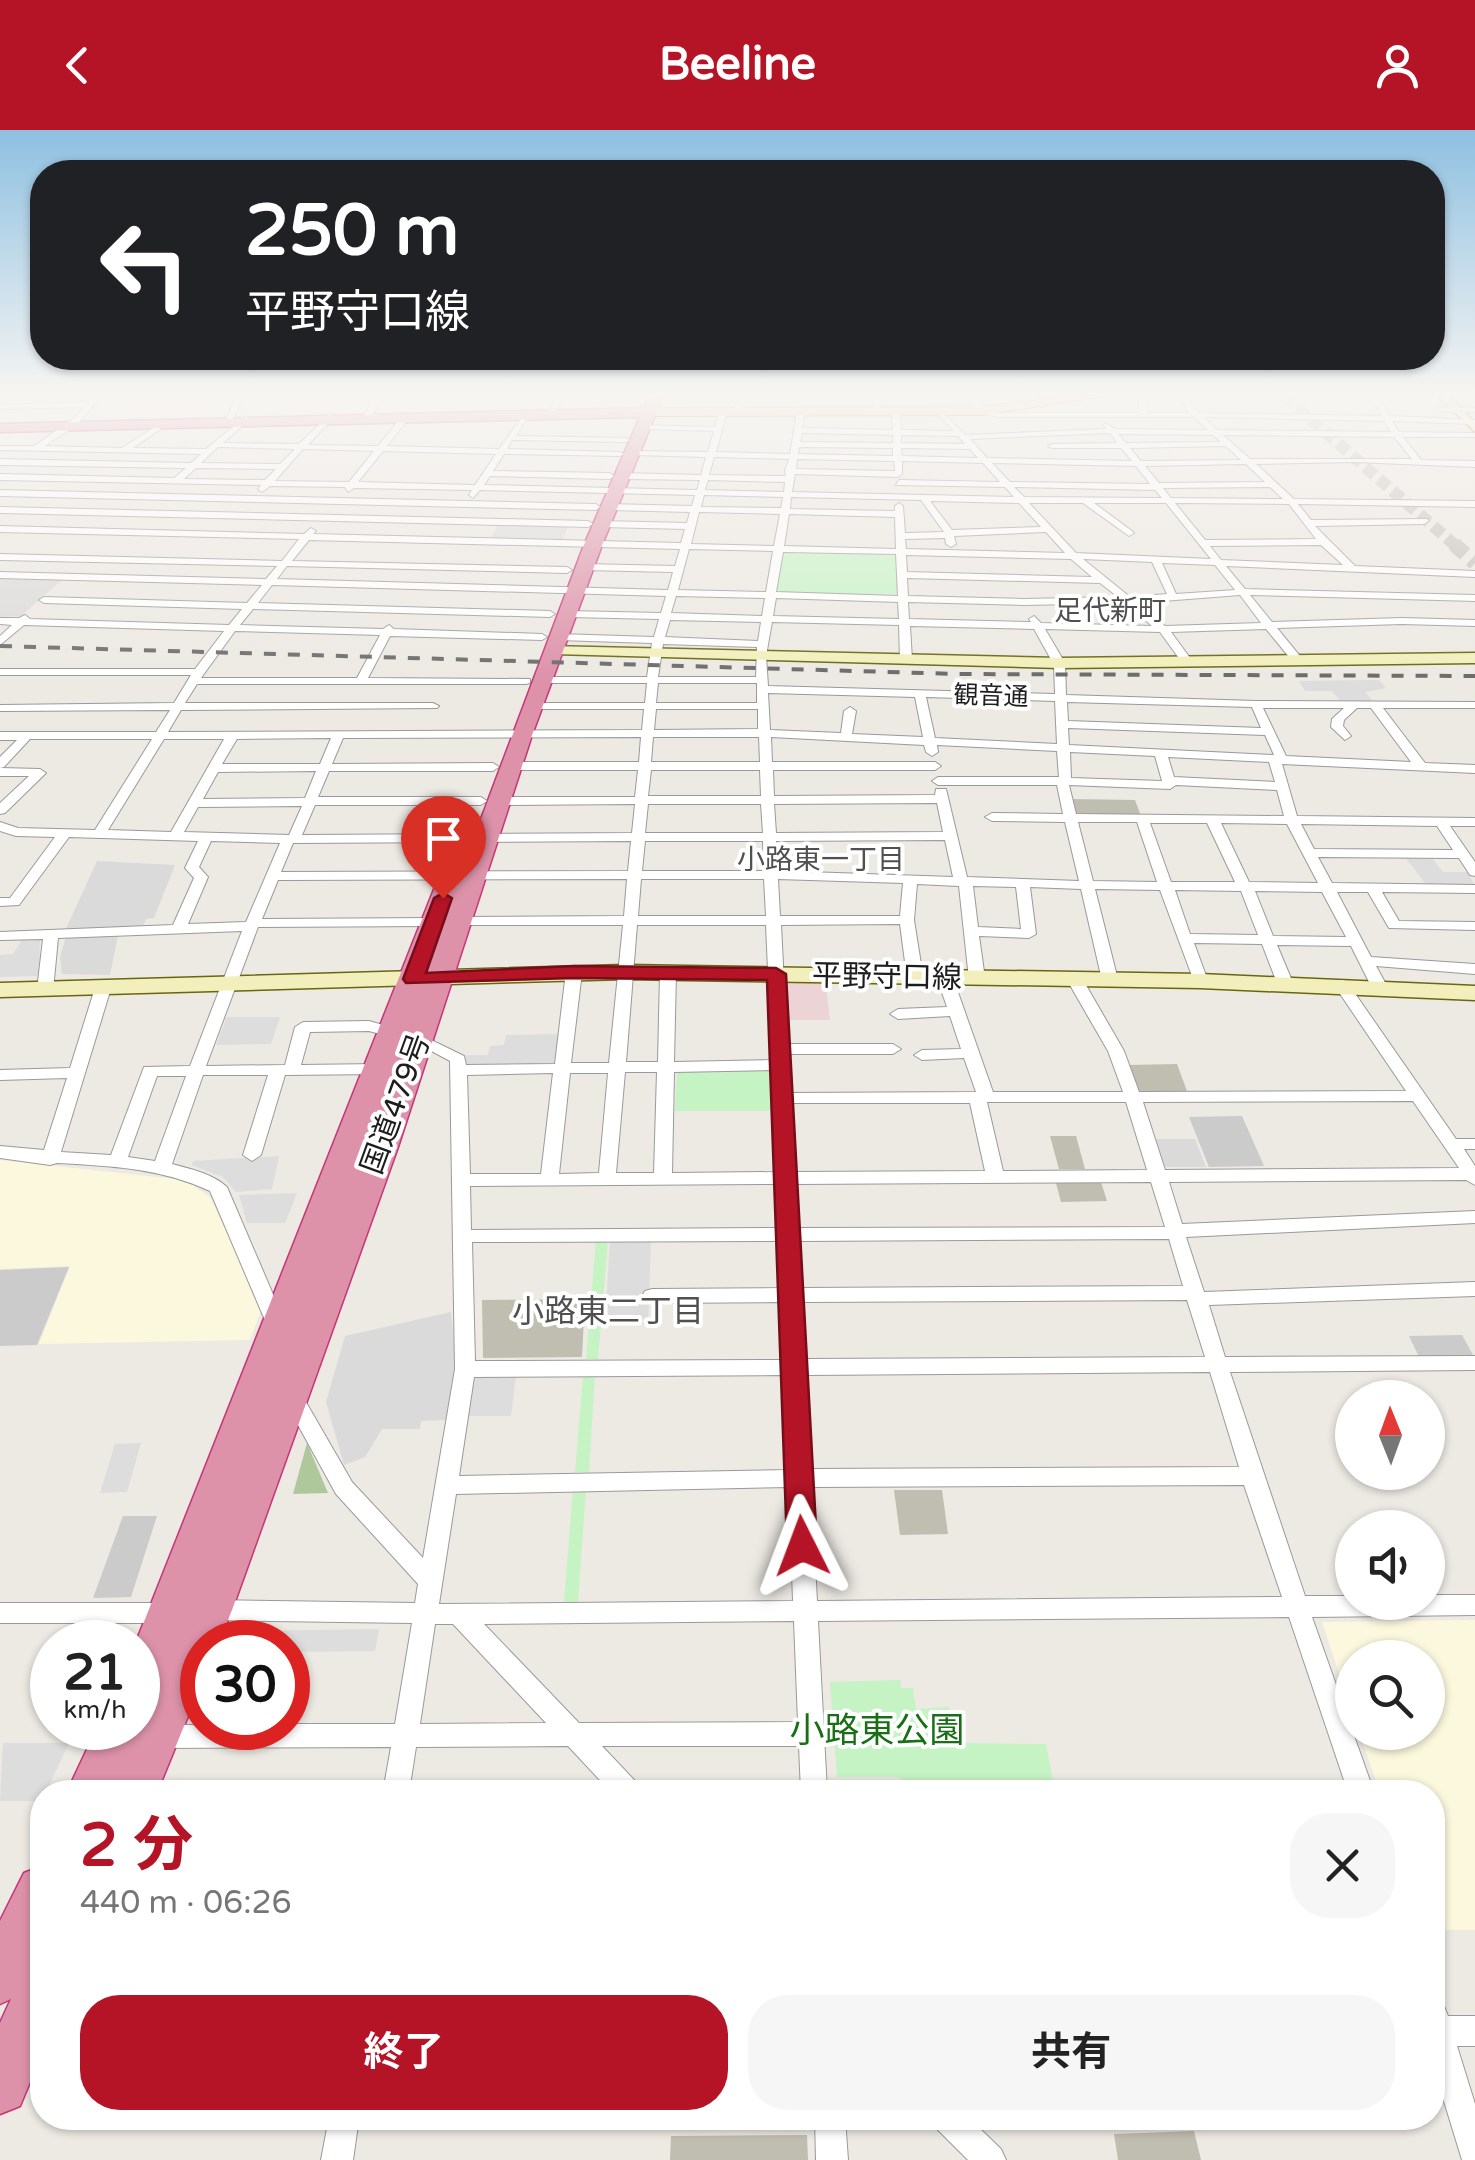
<!DOCTYPE html>
<html lang="ja">
<meta charset="utf-8">
<style>
:root{--surface:#fff;--page:#f6f6f6;--text:#222;--muted:#767676;--accent:#b51427}
body{margin:0;font-family:"Varela Round","Noto Sans JP",sans-serif;background:var(--page);color:var(--text);height:100vh;display:flex;flex-direction:column;font-size:38px;white-space:nowrap}
*{box-sizing:border-box;margin:0}
p{font-size:32px;color:var(--muted)}
.icon{flex:none;width:55px;height:55px;fill:none;stroke:currentColor;stroke-width:2;stroke-linecap:round;stroke-linejoin:round}
.map{position:relative;flex:1;overflow:hidden}
.panel{position:absolute;left:30px;top:1650px;width:1415px;height:350px;display:flex;flex-direction:column;background:var(--surface);border-radius:40px;box-shadow:0 2px 8px #0004}
.panel>*{flex:none}
.guide{position:absolute;left:30px;top:30px;width:1415px;height:210px;border-radius:40px;box-shadow:0 2px 8px #0004;background:#202124;color:#fff;overflow:hidden}
.needle{width:65px;rotate:359deg}
.controls{position:absolute;left:1335px;top:1250px;display:grid;gap:20px}
.controls a{display:grid;place-items:center;width:110px;height:110px;border-radius:50%;background:var(--surface);box-shadow:0 2px 8px #0004;font-size:50px}
.speed{position:absolute;left:30px;top:1490px;display:flex;gap:20px;font-size:50px;font-weight:700;text-align:center}
.speed>*{display:grid;place-content:center;width:130px;height:130px;border-radius:50%;background:var(--surface);box-shadow:0 2px 8px #0004;line-height:1}
.speed small{font-size:25px;font-weight:400}
.speed .limit{border:15px solid #d22;background:#fff;color:#111}
.pin{position:absolute;display:grid;place-items:center;width:85px;height:85px;color:#fff;margin:-102px -42px;border-radius:50% 50% 50% 0;rotate:-45deg;box-shadow:0 0 10px #0007}
.pin .icon{rotate:45deg}
.me{position:absolute;width:110px;margin:-55px;rotate:357deg;stroke-linejoin:round;filter:drop-shadow(0 0 8px #0008)}
.turn{display:flex;align-items:center;gap:35px;height:210px;padding:0 50px;font-size:45px}
.turn .icon{width:130px;height:130px;stroke-width:2.5}
.turn b{display:block;font-size:70px;line-height:85px}
.round{display:grid;place-items:center;flex:none;width:105px;height:105px;border-radius:40px;background:var(--page)}
.overview{display:flex;align-items:center;justify-content:space-between;height:170px;padding:0 50px}
h1{font-size:60px;font-weight:700;line-height:75px;color:var(--accent)}
.button{display:flex;gap:20px;margin-top:auto;padding:20px 50px}
.button a{flex:1;height:115px;border-radius:40px;background:var(--accent);color:#fff;font-size:40px;font-weight:700;line-height:115px;text-align:center}
.button a+a{background:var(--page);color:var(--text)}
header{display:flex;justify-content:space-between;align-items:center;height:130px;padding:0 50px;background:var(--accent);color:#fff;font-size:45px;font-weight:700}
.map>svg:first-child{display:block}
.residential{fill:#dbdada}
.commercial{fill:#ecd4d6}
.education{fill:#fbf8de}
.religious{fill:#cbcbcb}
.construction{fill:#c0beb0}
.forest{fill:#aec89c}
.park{fill:#c6f3c4}
.parking{fill:#ddd}
.lines{fill:none;stroke-linecap:round;stroke-linejoin:round}
.secondary-tunnel-far1{stroke:#c3c0bb;stroke-width:12;stroke-dasharray:12 6;stroke-linecap:butt}
.secondary-tunnel{stroke:#c3c0bb;stroke-width:15;stroke-dasharray:15 8;stroke-linecap:butt}
.street-casing{stroke:#9a9a9a;stroke-width:2}
.secondary-casing{stroke:#686710;stroke-width:3}
.primary-casing{stroke:#86510f;stroke-width:2}
.highway-casing{stroke:#c63578;stroke-width:3}
.street{fill:#fff;fill-rule:evenodd}
.secondary{fill:#f2efbc;fill-rule:evenodd}
.primary{fill:#f2c7a3;fill-rule:evenodd}
.highway{fill:#dd92a9;fill-rule:evenodd}
.rail{stroke:#6b6b6b;stroke-width:4;stroke-dasharray:12 12;stroke-linecap:butt}
.route{fill:#b51427;stroke:#760d19;stroke-width:2.5}
.labels{text-anchor:middle;dominant-baseline:central;stroke-width:8;stroke-linejoin:round;paint-order:stroke}
.far-street-label{font-size:25px;fill:#1d1d1d;stroke:#fff}
.far-neighbourhood-label{font-size:28px;fill:#505050;stroke:#fff}
.street-label{font-size:30px;fill:#1d1d1d;stroke:#fff}
.neighbourhood-label{font-size:32px;fill:#505050;stroke:#fff}
.near-park-label{font-size:35px;fill:#196f16;stroke:#fff}
</style>
<header><svg class="icon" aria-label="back" viewBox="0 0 24 24"><path d="M15 5l-7 7 7 7"/></svg>Beeline<svg class="icon" aria-label="person" viewBox="0 0 24 24"><circle cx="12" cy="8" r="4"/><path d="M4 21q1-7 8-7t8 7"/></svg></header>
<div class="map">
<svg width="1475" height="2030" viewBox="0 0 1475 2030">
<rect width="100%" height="100%" fill="#ede9e3"/>
<g class="residential">
<path d="M499,393L569,395L561,412L490,410Z"/>
<path d="M0,447L63,449L21,486L0,487Z"/>
<path d="M97,731L175,735L154,788L146,789L143,797L65,801Z"/>
<path d="M118,805L110,845L62,844L60,827L66,807Z"/>
<path d="M1156,1009H1195L1206,1037H1165Z"/>
<path d="M451,1182L456,1232L446,1290L421,1291L420,1299H382L365,1327L344,1335L326,1272L345,1206Z"/>
</g>
<g class="commercial">
<path d="M137,266H212L205,275L193,279L117,280Z"/>
<path d="M825,849L830,890H786L783,851Z"/>
</g>
<g class="education">
<path d="M0,1030L185,1050L210,1067L263,1175L250,1210L39,1214L70,1136L0,1139Z"/>
<path d="M1475,1490V1800H1433L1432,1662H1380L1359,1603L1428,1602V1528H1352V1583L1322,1492Z"/>
</g>
<g class="religious">
<path d="M1242,986L1264,1036L1209,1037L1189,987Z"/>
<path d="M69,1137L37,1215L0,1216V1140Z"/>
<path d="M1462,1205L1473,1225L1419,1227L1409,1206Z"/>
<path d="M123,1386H157L131,1467L93,1468Z"/>
</g>
<g class="construction">
<path d="M1070,669L1135,670L1141,686H1075Z"/>
<path d="M1177,934L1187,961H1138L1129,935Z"/>
<path d="M1050,1006H1076L1085,1039H1059Z"/>
<path d="M1101,1052L1107,1071L1061,1072L1056,1053Z"/>
<path d="M585,1169L582,1227L483,1228L482,1170Z"/>
<path d="M942,1360L948,1404L900,1405L894,1360Z"/>
<path d="M1194,2001L1201,2030H1118L1114,2004Z"/>
<path d="M807,2005L808,2030H670L671,2006Z"/>
</g>
<path class="forest" d="M307,1313L328,1363L293,1364Z"/>
<g class="park">
<path d="M789,421L895,426L897,464H783L777,461L782,423Z"/>
<path d="M771,939L775,942L778,981H675L677,941Z"/>
<path d="M596,1110H608L598,1229H586Z"/>
<path d="M583,1245H595L589,1342H575Z"/>
<path d="M586,1359L578,1472H564L573,1360Z"/>
<path d="M900,1550L901,1558H913L916,1579L949,1577L953,1605H959L961,1613L1046,1614L1055,1662H931L897,1647H837L830,1552Z"/>
</g>
<g class="parking">
<path d="M1379,550L1386,558L1365,562L1375,574H1343L1332,561H1305L1299,551Z"/>
<path d="M1405,727H1431L1443,742H1468L1475,757H1428Z"/>
<path d="M22,810H40L39,846L0,847V825L13,824Z"/>
<path d="M227,887H280L271,914L216,915Z"/>
<path d="M563,904L560,936L464,937L466,925H488L490,916L504,915L506,905Z"/>
<path d="M279,1026L272,1059L236,1062L223,1047L192,1035L193,1031Z"/>
<path d="M297,1063L285,1093H247L239,1065Z"/>
<path d="M610,1109H651L648,1194L605,1195Z"/>
<path d="M516,1245L511,1286H467L473,1246Z"/>
<path d="M141,1313L127,1362L100,1363L115,1314Z"/>
<path d="M379,1499L375,1521L288,1522V1512H249L254,1501Z"/>
<path d="M3,1613H69L46,1662H42V1671H0Z"/>
</g>
<g class="lines">
<path class="secondary-tunnel-far1" d="M1284,266L1457,417"/>
<path class="secondary-tunnel" d="M1454,414L1475,433"/>
<defs>
<g id="street">
<path d="M93,266H101L78,294L45,316L122,318L162,292L165,296L133,318L206,319L246,286L249,290L223,313L299,314L330,284L333,288L308,315L378,316L400,289L392,287L395,283L409,288L387,316L499,319L525,283L529,285L516,306L626,308L630,310L626,312L512,310L507,319L620,322L624,324L620,326L504,324L493,341L610,343L614,346L610,349L490,346L484,355L697,360L700,350L622,349L618,346L622,343L701,345L706,327L633,325L629,323L633,321L708,322L714,301L644,299L641,295L715,297L719,282L723,280L727,282L716,322L790,324L797,282L801,280L805,282L802,298L893,300L892,282L896,280L900,282L901,300L954,301L936,282L940,280L965,305L1106,299L1103,295L1107,293L1114,299L1208,300L1194,287H1000L978,283L966,266H974L984,279L1000,283H1139L1138,266H1146L1147,283H1189L1179,266H1187L1198,283L1382,286L1370,266H1378L1390,286L1475,290V294L1392,291L1399,302L1475,303V307H1403L1421,330L1475,331V337L1354,332L1256,334L1294,369L1475,371V377L1298,374L1311,390L1427,389L1429,391L1424,394L1315,396L1355,436L1475,441V447L1226,436L1245,459L1475,465V471L1250,465L1272,492L1402,488L1475,490V496L1402,494L1277,498L1304,531L1298,534L1294,533L1266,499L1171,502L1193,532L1187,535L1183,534L1160,502L1045,499L1065,533L1066,565L1256,571L1475,572V578H1383L1425,633L1475,635V643L1282,634L1297,686L1475,688V696H1450L1475,732V746L1470,745L1459,728L1318,727L1332,753L1475,755V763L1382,762L1399,791L1475,792V800L1389,798L1368,762H1337L1371,827L1475,834V844L1376,836L1387,856L1379,861L1371,856L1351,816L1277,815L1293,853L1285,858L1277,853L1262,814L1194,813L1208,851L1200,856L1195,854L1160,760L1095,759L1118,850L1110,855L1102,850L1081,759L1030,757L1036,804L1029,808L979,806L985,849L977,854L969,849L959,756L917,754L914,790L923,847L915,852L907,847L900,794L781,795L787,914H893L901,919L893,924H788L790,963L976,962L964,928L922,930L914,925L922,920L961,919L950,886L898,889L890,884L898,879L947,877L937,848L945,843L953,848L993,962H1123L1108,921L1067,850L1075,845L1083,850L1124,921L1139,962L1406,961L1334,855L1342,850L1347,852L1456,1009H1475V1019H1464L1475,1036V1055L1466,1050L1169,1052L1182,1094L1475,1081V1093L1186,1107L1204,1162L1475,1152V1166L1209,1175L1225,1227L1475,1226V1240L1230,1242L1305,1466H1352V1472H1428V1465H1475V1485L1312,1487L1374,1662H1348L1289,1487L818,1491L827,1662H801L799,1616H602L637,1653L641,1662H611L568,1616L416,1617L409,1662H383L391,1617L158,1618L149,1614L145,1606L149,1598L158,1594L288,1598V1594H395L412,1493L210,1490L202,1487L198,1480L202,1473L210,1470L415,1473L418,1454L336,1364L282,1266L285,1260L292,1258L299,1260L352,1352L423,1428L455,1239L450,931L411,910L413,907H425L464,926L466,935L555,934L566,842L574,837L582,842L571,933H609L623,795H459L452,791L459,787L624,786L627,749L278,750L262,789L434,788L441,792L434,796L258,797L206,936L285,935L295,897L303,892L369,891L397,899L399,902L391,907L369,901L310,902L301,935L379,934L387,939L379,944L285,945L261,1025L252,1031L243,1025L268,945H203L172,1034C191,1039 213,1044 227,1057L287,1197L284,1202H270L210,1061C161,1038 110,1036 57,1033L50,1035L0,1028V1016L44,1020L67,948L0,950V940L70,938L95,858L103,853L111,858L61,1022L111,1025L144,937L190,936L242,801L58,808L53,860L45,865L40,863L37,860L43,809L0,810V802L173,795L194,748L185,738L198,711L69,707L19,775L0,776V768H10L55,707L16,706L0,701V692L18,698L95,700L152,609H30L4,637L0,638V627L17,610H0V602H156L170,580L0,581V575L174,573L191,545H0V539H195L224,501L24,495L0,515V506L12,495L0,494V488H19L25,485L30,489L229,495L242,479L44,473L39,470L44,467L247,473L262,455L0,448V442L266,449L277,436L0,430V424L282,431L299,409L0,402V396L304,404L311,398L316,401L313,404L681,413L685,399L602,397L597,394L602,391L687,393L690,382L609,380L605,377L609,374L692,376L695,365L480,360L473,368L469,365L472,360L354,358L348,362L345,357L270,356L262,362L258,359L261,355L0,350V344L174,348L186,338L0,335V329L191,333L201,324L0,320V316H34L72,290L84,277L0,279V275L88,272ZM1204,287L1384,291L1391,302L1217,300ZM802,303L893,305V313L800,312ZM1110,303L1117,313L1052,314L1048,316L1052,318H1121L1132,331L987,328L970,309ZM1118,304L1213,305L1221,312L1126,313ZM901,305L958,306L965,314L901,313ZM1223,305L1394,307L1412,329H1250ZM1226,316L1241,330L1141,331L1130,318ZM218,317L295,319L280,334L201,333ZM799,317L893,318V326L798,324ZM901,318L970,319L978,328L902,326ZM303,319L374,321L349,352L275,351ZM383,321L496,324L475,355L358,352ZM714,327L789,329L785,341L786,346L709,345ZM797,329L894,331L895,341L796,339ZM902,331L983,333L1000,352L899,350L896,355L1005,357L1014,367L792,362L795,344L898,347L902,344ZM992,333L1136,336L1150,354L1010,352ZM1246,334L1265,352L1159,353L1145,336ZM196,338L276,339L265,350L184,349ZM708,350L785,352L784,362L705,360ZM1014,357L1155,360L1162,368L1024,367ZM1270,357L1283,369L1171,368L1163,358ZM704,365L783,367L781,378L701,377ZM791,367L921,370L944,402L905,403L903,376L899,373L895,376V381L790,379ZM930,371L1019,373L1041,397L952,400ZM1029,373H1083L1129,406L1134,403L1132,401L1094,373H1166L1211,429L1076,423ZM1175,373L1289,374L1316,409L1205,410ZM699,382L780,384L774,416L691,414ZM789,384L895,387L896,419L784,416ZM1046,402L1065,423L906,419L905,409L945,408L946,414L951,417L956,414L954,406ZM309,410L680,419L675,436L584,434L579,437L584,440L673,442L668,460L277,449L287,436L567,443L572,440L567,437L292,431ZM1321,415L1343,435L1221,430L1210,416ZM689,419L773,421L766,462L678,460ZM783,422L896,424L898,466L776,462ZM906,425L1071,429L1092,447L907,442ZM1083,429L1152,432L1167,464L1130,467ZM1162,433L1215,435L1235,460L1176,464ZM907,448L1100,453L1118,467L1024,469L908,466ZM272,455L666,466L661,483L569,481L564,484L569,487L659,489L654,507L558,504L553,507L558,510L652,513L647,547H543L537,550L543,553H647L645,573H533L527,576L533,579H644L642,600L168,602L181,580L437,578L439,576L433,573H185L197,554H526L530,553V549L368,548L390,506L542,510L547,507L542,504L394,499L389,495L383,499L240,495L253,479L550,487L555,484L550,481L258,473ZM1240,465L1261,493L1165,496L1137,473ZM676,466L765,468L762,486L671,483ZM776,468L898,472L899,489L773,486ZM908,472L1024,475L1125,473L1152,496L1041,493L1034,486L1029,489L1031,492L909,489ZM670,490L761,492L758,511L665,507ZM772,492L899,495L900,530L906,533L912,530L910,496L1034,499L1054,535L1055,564L768,556L766,526ZM235,501L380,505L357,548H201ZM663,514L757,517L756,547H658ZM658,553H757V573H656ZM768,563L915,567L923,607L852,604L856,581L850,577L844,581L841,603L770,600ZM926,567L1055,571L1057,614L935,608ZM1067,572L1252,577L1261,598L1068,591ZM1263,578H1344L1332,589L1331,597L1345,610L1351,606L1343,596L1344,590L1357,578H1371L1411,632L1286,626ZM656,579H758V599L654,600ZM1068,598L1265,605L1274,625L1069,615ZM641,607L639,632H511L505,636L511,640H638L635,667H501L495,671L501,675L635,674L632,703L302,705L315,675H481L487,671L481,667H318L329,641H493L499,637L493,633L332,634L343,608ZM653,607H759L760,632H651ZM771,607L924,615L926,622L932,626L938,622L937,615L1057,621L1059,647H938L932,651L938,655H1057L1063,684L992,683L985,687L992,691L1065,692L1079,751L967,747L946,659H936L935,665L774,666L773,640H935L941,636L935,632H772ZM331,608L320,634H222L237,609ZM164,609H224L171,702L108,700ZM1070,622L1155,626L1162,651L1071,648ZM1168,627L1269,632L1275,652L1174,647ZM651,640H760L761,666H648ZM316,641L305,668L203,669L218,642ZM1069,655L1170,659L1176,655L1277,660L1284,686L1076,684ZM937,673L943,702L776,703L774,674ZM648,674H761L763,703H645ZM302,676L289,705L184,702L198,677ZM1078,692H1137L1157,752L1093,751ZM1150,693H1207L1235,752H1171ZM1221,693L1287,694L1318,753L1249,752ZM1301,694L1437,696L1453,720L1314,719ZM945,710L953,747L778,741L776,711ZM211,711L280,713L246,792L188,794L208,747L199,737ZM631,711L628,741L281,742L293,713ZM645,711H763L764,741H642ZM641,749H764L766,786H638ZM778,749L903,753L900,786H780ZM973,756L1016,757L1021,799L978,797ZM1175,760L1241,761L1258,805L1190,804ZM1255,761L1322,762L1346,807L1273,806ZM637,795H766L772,930L674,932L676,843L668,838L660,843L658,932H626ZM772,940L776,1042L672,1043L674,942ZM625,942H657L654,1043H616ZM553,943L541,1044H470L467,945ZM570,943H608L599,1043L559,1044ZM157,946H186L155,1031L128,1027ZM1413,971L1459,1038L1165,1040L1143,972ZM987,972H1126L1147,1040L1003,1041ZM790,973H970L985,1041L794,1042ZM1151,1052L1165,1097L797,1098L795,1054ZM777,1054L778,1098L471,1100L470,1056ZM1169,1109L1183,1156L800,1158L798,1111ZM779,1111L781,1158L652,1159L645,1161L642,1166L645,1171L652,1173L781,1172L784,1230L475,1231L472,1112ZM1187,1170L1205,1227L804,1229L801,1172ZM1210,1242L1239,1337L810,1339L805,1245ZM784,1245L788,1340L459,1346L474,1247ZM1244,1355L1282,1467L817,1471L811,1357ZM789,1357L793,1471L439,1474L456,1364ZM794,1491L798,1592L579,1593L484,1494ZM435,1494H453L546,1593L420,1594Z"/>
<path d="M236,266H244L230,294H224Z"/>
<path d="M374,266H382L373,284L385,286V290L365,285Z"/>
<path d="M556,266H564L554,283H548Z"/>
<path d="M738,266H746L742,282L738,284L734,282Z"/>
<path d="M873,266H881L880,284L873,282Z"/>
<path d="M1440,277L1475,278V282L1437,281Z"/>
<path d="M0,360L596,374L600,377L596,380L0,366Z"/>
<path d="M0,377L588,391L593,394L588,397L0,383Z"/>
<path d="M0,638L40,639L46,643L5,683L0,684V673L29,646H0Z"/>
<path d="M0,1473H169L177,1476L181,1483L177,1490L169,1493H0Z"/>
<path d="M1432,1867L1442,1871L1448,1886H1475V1916H1457L1475,1974V2030H1462L1432,1932Z"/>
<path d="M329,1988H359L353,2030H321Z"/>
<path d="M815,1988H845L848,2030H816Z"/>
<path d="M933,1988H969L1001,2019L1006,2030H968L937,1999Z"/>
</g>
<g id="secondary">
<path d="M1438,266H1449L1475,293V302Z"/>
<path d="M549,516L1059,528L1475,523V533L1059,538L554,524L549,522Z"/>
<path d="M625,835L1200,844L1475,856V870L1200,858L625,849L0,867V853Z"/>
</g>
<path id="primary" d="M1070,266H1106L981,285L651,286L644,282L651,278L981,277Z"/>
<g id="highway">
<path d="M649,266H663L602,415L532,605L398,1017L232,1480L219,1512H202V1552L157,1662H67L97,1598H138V1583L140,1589L145,1578L138,1580L136,1512L444,734L457,726L466,729L584,415L640,287L0,302V294L644,278Z"/>
<path d="M42,1736V1816L31,1840L42,1835V1923L20,1976L0,1984V1893L11,1869L0,1874V1791L24,1743Z"/>
</g>
</defs>
<use href="#street" class="street-casing"/>
<use href="#secondary" class="secondary-casing"/>
<use href="#primary" class="primary-casing"/>
<use href="#highway" class="highway-casing"/>
<use href="#street" class="street"/>
<use href="#secondary" class="secondary"/>
<use href="#primary" class="primary"/>
<use href="#highway" class="highway"/>
<path class="rail" d="M0,516L958,544L1475,546"/>
</g>
<linearGradient id="sky" x2="0" y2="1"><stop stop-color="#8ec0e1"/><stop offset="0.48" stop-color="#f7f5f2"/><stop offset="1" stop-color="#f7f5f2" stop-opacity="0"/></linearGradient>
<rect width="1475" height="550" fill="url(#sky)"/>
<path class="route" d="M443,763L452,768L426,843L574,836L776,838L786,844L817,1416L812,1424L802,1428L791,1424L787,1416L767,850L574,848L406,853L403,849L434,768Z"/>
<g class="labels">
<g class="far-street-label">
<text transform="translate(991 566) rotate(2)">観音通</text>
</g>
<g class="far-neighbourhood-label">
<text x="1110" y="481">足代新町</text>
<text x="821" y="730">小路東一丁目</text>
</g>
<g class="street-label">
<text transform="translate(887 847) rotate(1)">平野守口線</text>
<text transform="translate(396 974) rotate(-70)">国道479号</text>
</g>
<g class="neighbourhood-label">
<text x="608" y="1182">小路東二丁目</text>
</g>
<g class="near-park-label">
<text x="877" y="1601">小路東公園</text>
</g>
</g>
</svg>
<div class="controls">
<a><svg class="needle" viewBox="-14 -14 28 28"><path d="M0-13l5 13h-10z" fill="#e53935"/><path d="M0 13l5-13h-10z" fill="#767676"/></svg></a>
<a><svg class="icon" aria-label="sound" viewBox="0 0 24 24"><path d="M4 9h4l5-4v14l-5-4H4zM17 9q2 3 0 6"/></svg></a>
<a><svg class="icon" aria-label="search" viewBox="0 0 24 24"><circle cx="10" cy="10" r="6"/><path d="M15 15l6 6"/></svg></a>
</div>
<div class="speed"><div>21<small>km/h</small></div><div class="limit">30</div></div>
<div class="pin" style="left:443px;top:768px;background:#d93025"><svg class="icon" aria-label="arrive" viewBox="0 0 24 24"><path d="M6 21V4h12l-3 4 3 4H6"/></svg></div>
<svg class="me" style="left:802px;top:1416px" viewBox="-20 -20 40 40"><path d="M0-17L14 15 0 8-14 15z" fill="#b51427" stroke="#fff" stroke-width="4"/></svg>
<div class="guide">
<div class="turn"><svg class="icon" aria-label="left" viewBox="0 0 24 24"><path d="M17 20v-9H6M10 6l-5 5 5 5"/></svg><div><b>250 m</b>平野守口線</div></div>
</div>
<section class="panel">
<div class="overview"><div><h1>2 分</h1><p>440 m · 06:26</p></div><a class="round"><svg class="icon" aria-label="close" viewBox="0 0 24 24"><path d="M6 6l12 12M18 6L6 18"/></svg></a></div>
<div class="button"><a>終了</a><a>共有</a></div>
</section>
</div>
